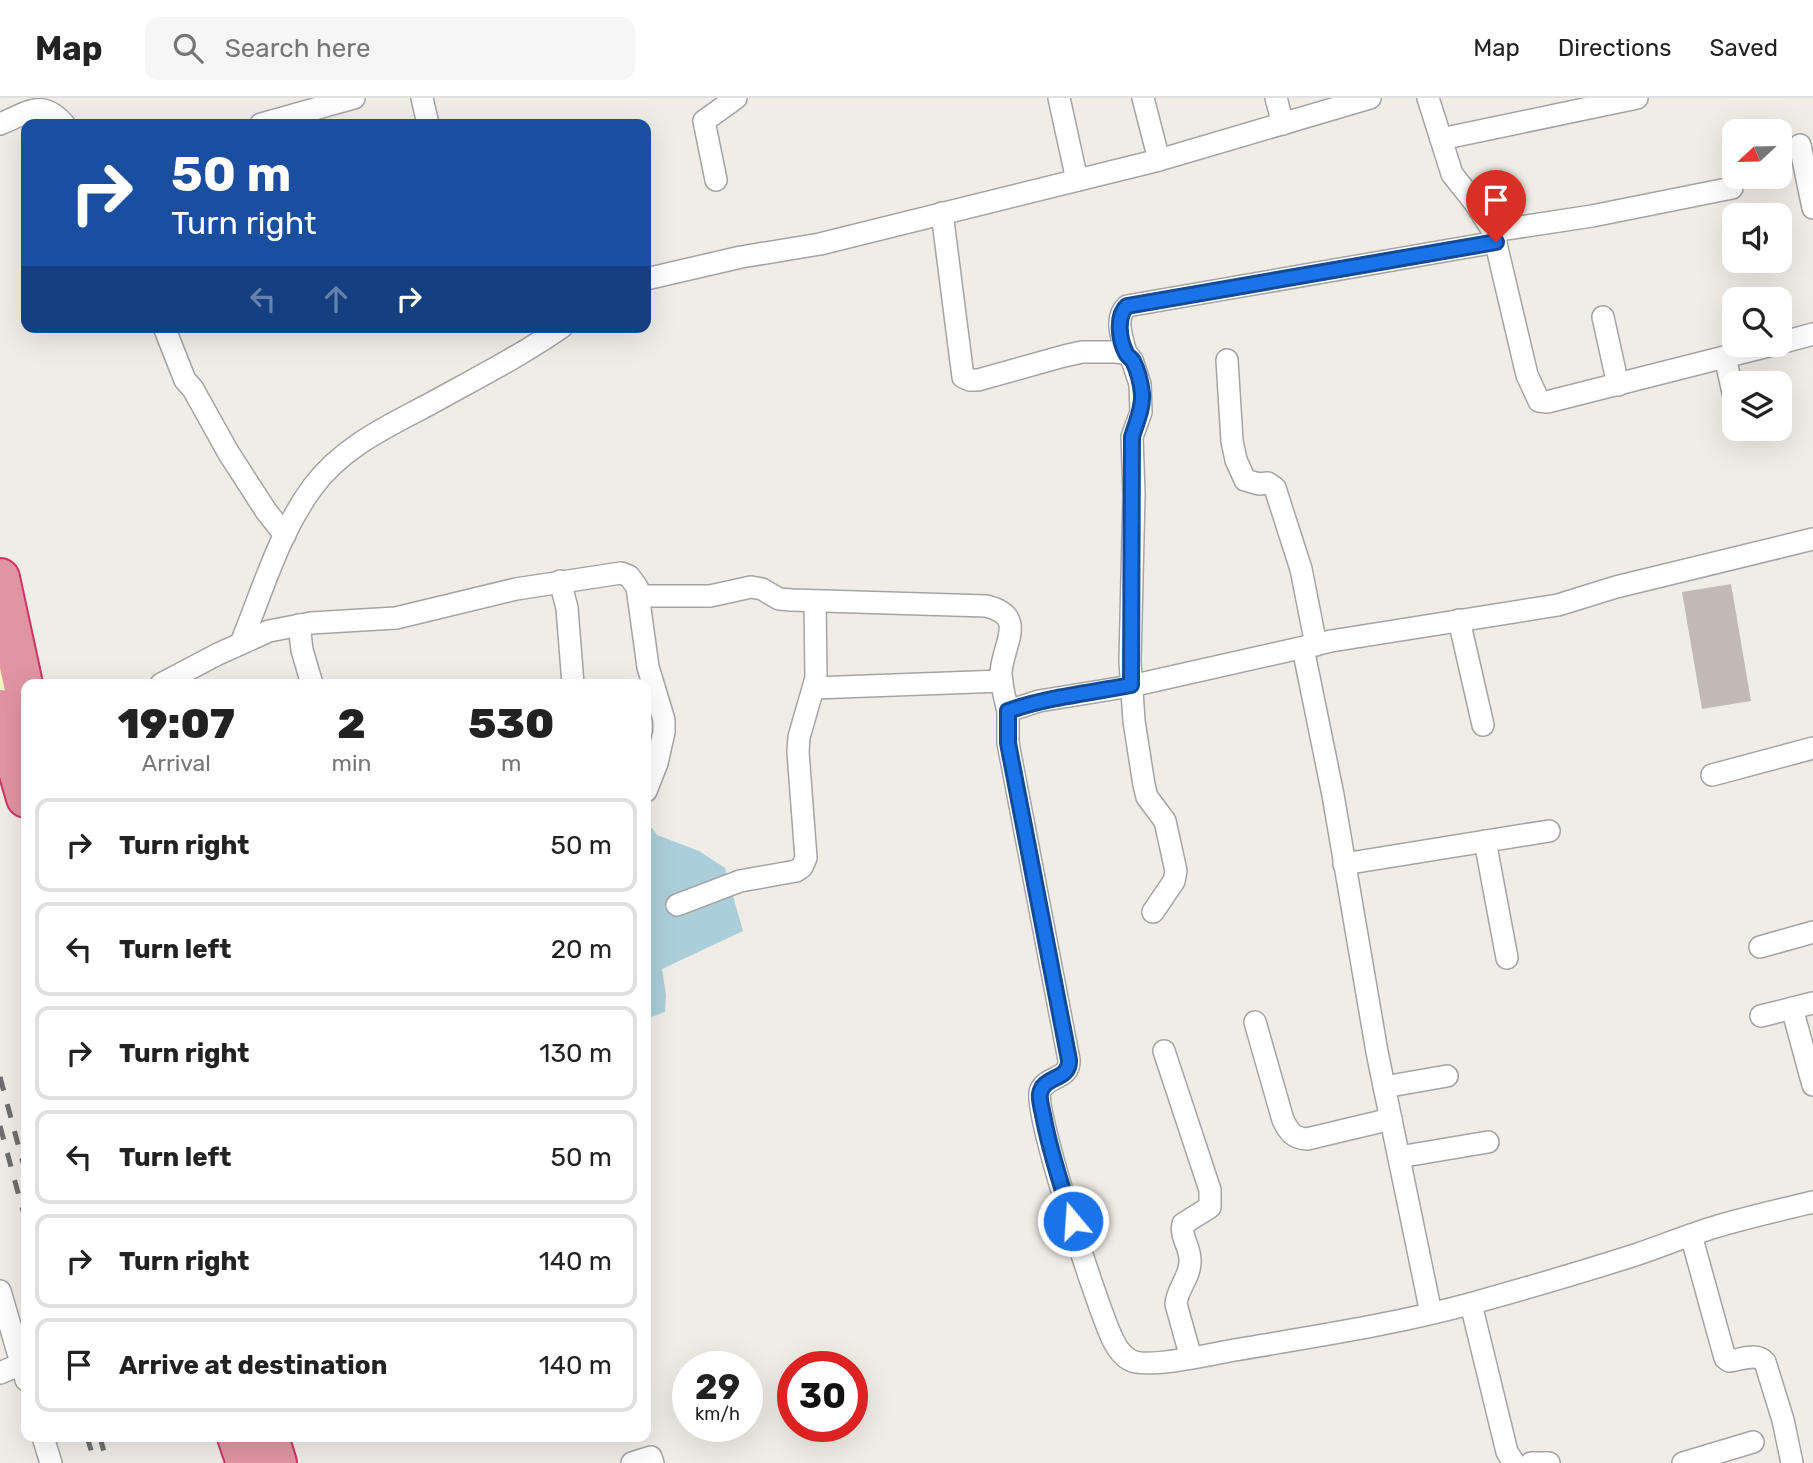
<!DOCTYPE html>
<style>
:root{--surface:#fff;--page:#f6f6f6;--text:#222;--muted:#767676;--line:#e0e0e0}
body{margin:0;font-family:Rubik,sans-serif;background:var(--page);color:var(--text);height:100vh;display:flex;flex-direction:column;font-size:26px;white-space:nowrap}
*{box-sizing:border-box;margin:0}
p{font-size:23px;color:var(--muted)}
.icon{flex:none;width:38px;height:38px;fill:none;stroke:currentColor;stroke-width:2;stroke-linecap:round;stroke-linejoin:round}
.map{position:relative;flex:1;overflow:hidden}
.drawer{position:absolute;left:21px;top:581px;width:630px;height:763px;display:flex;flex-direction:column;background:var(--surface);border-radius:14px;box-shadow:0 7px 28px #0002}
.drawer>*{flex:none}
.hud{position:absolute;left:21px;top:21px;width:630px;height:214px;border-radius:14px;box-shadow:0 7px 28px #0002;background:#1a4fa0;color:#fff;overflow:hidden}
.needle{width:46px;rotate:248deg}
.buttons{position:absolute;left:1722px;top:21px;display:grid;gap:14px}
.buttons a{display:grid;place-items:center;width:70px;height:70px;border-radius:14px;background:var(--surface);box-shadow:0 7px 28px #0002;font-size:35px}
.speed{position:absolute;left:672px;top:1253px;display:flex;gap:14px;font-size:35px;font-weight:700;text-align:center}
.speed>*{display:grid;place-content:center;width:91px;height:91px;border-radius:50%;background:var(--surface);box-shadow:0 7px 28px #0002;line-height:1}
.speed small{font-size:18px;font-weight:400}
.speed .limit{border:10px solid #d22;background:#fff;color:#111}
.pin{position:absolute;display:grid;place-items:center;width:60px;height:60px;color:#fff;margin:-72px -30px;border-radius:50% 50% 50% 0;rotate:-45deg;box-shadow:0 0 7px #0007}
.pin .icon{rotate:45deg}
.me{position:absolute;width:77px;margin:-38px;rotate:342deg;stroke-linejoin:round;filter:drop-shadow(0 0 5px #0008)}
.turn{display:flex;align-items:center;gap:24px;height:147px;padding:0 35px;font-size:32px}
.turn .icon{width:91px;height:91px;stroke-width:2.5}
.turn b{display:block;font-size:49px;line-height:60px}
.lanes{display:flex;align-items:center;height:66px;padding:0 35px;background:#0003;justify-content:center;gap:35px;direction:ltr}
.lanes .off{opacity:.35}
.eta{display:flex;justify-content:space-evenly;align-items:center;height:119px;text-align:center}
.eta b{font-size:42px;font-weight:800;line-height:49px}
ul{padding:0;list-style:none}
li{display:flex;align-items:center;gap:21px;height:94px;margin:0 14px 10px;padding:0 21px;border:4px solid var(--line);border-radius:14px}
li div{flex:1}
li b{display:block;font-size:26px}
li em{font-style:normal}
header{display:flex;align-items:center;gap:42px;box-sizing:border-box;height:98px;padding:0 35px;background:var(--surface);border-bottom:2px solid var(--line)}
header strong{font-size:33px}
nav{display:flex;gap:38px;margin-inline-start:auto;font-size:24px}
.search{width:490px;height:63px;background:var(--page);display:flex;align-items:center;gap:18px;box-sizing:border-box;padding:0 24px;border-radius:14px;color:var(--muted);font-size:26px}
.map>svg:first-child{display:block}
.water{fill:#abcfda}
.building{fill:#c0b9b4}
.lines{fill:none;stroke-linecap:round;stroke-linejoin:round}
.street-casing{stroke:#a4a4a4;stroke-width:24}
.secondary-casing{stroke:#64700d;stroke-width:33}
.highway-casing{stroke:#ce3466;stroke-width:42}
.street{stroke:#fff;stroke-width:21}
.secondary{stroke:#f2f5c0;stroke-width:30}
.highway{stroke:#e195a2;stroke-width:38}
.rail{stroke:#6e6e6e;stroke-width:5;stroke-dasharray:14 14;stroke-linecap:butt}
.route-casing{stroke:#114b97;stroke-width:18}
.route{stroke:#1a73e8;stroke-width:12}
</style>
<header>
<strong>Map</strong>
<div class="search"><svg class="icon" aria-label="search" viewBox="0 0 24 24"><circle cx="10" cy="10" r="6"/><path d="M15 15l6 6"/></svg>Search here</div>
<nav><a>Map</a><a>Directions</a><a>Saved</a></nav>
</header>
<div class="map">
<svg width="1813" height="1365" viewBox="0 0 1813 1365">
<rect width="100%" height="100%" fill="#f0ede7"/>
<path class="water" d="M646,722L657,737L699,753L725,770L743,833L662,871L666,897L665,914L646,921Z"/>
<path class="building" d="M1731,486L1751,603L1702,611L1682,494Z"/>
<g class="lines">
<defs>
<g id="street">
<path d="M422,0L428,26"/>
<path d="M1059,0L1077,82"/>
<path d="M1143,0L1159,62"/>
<path d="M1276,0L1283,26"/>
<path d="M1428,0L1441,41L1637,0"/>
<path d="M0,26C28,15 41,0 64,26"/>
<path d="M261,26L354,0"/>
<path d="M1441,41L1452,76L1475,105L1493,133L1527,277L1539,303L1547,304L1772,247"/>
<path d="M1800,47L1813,110"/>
<path d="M716,82L704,23L736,0"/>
<path d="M942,115L963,279L970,282H978L1064,258L1082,254H1114L1126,255L1132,262L1140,286L1141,314L1132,339L1134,396L1130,563L1134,623L1144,687L1147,699L1165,723L1176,773L1174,783L1153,814"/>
<path d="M1493,133L1592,118L1732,90"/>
<path d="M646,181L741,159L820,146L1159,62L1370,0"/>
<path d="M1603,219L1618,287"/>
<path d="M164,229L185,282L193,291L228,354L266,413L285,437"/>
<path d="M1780,245L1813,236"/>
<path d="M1126,255C1122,240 1114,220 1127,208L1496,144"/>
<path d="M1725,259L1734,299"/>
<path d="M1227,262L1232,343L1236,362L1245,382L1259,386L1268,385L1275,390L1301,471L1316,547"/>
<path d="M560,483L567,510L573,586"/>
<path d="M639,498H710L751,489L762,491L779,501L792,502L986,508C1029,518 1002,547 1001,575C1001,587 1005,601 1008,613L1039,603L1131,588L1331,543L1558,507L1616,489L1813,441"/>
<path d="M1459,522L1483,627"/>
<path d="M299,527L302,552L312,586"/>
<path d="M241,545C262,494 279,435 312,390C341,350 386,329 428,307C473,282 519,259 562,229"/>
<path d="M1303,550L1333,697L1377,954L1431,1215"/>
<path d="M161,586L218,556L269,533L311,525L396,520L516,491L621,475L629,478L637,489L648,569L664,622V634L657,665L646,693"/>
<path d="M814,590L1002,583"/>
<path d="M1008,613V645L1069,962C1070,983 1045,977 1040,994C1034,1016 1099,1214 1113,1242C1117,1250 1122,1258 1130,1262C1145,1271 1209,1257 1229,1253C1310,1239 1393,1227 1473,1205C1527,1190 1582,1174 1635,1157C1662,1148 1688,1137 1715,1129C1748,1119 1780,1112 1813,1104"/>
<path d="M1712,677L1813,650"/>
<path d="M1485,743L1507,860"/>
<path d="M1344,766L1549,733"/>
<path d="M677,807L740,783L796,773L802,769L806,760L798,654L799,639L816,580L815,504"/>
<path d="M1760,849L1813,834"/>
<path d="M1792,910L1813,987"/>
<path d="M1761,918L1813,905"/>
<path d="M1255,924L1283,1022C1289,1034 1293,1040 1307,1041L1391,1021"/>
<path d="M1164,953L1210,1092V1109L1183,1126C1180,1140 1191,1149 1190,1164C1190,1179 1177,1191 1176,1206L1191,1260"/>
<path d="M1384,989L1447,978"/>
<path d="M1399,1059L1488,1044"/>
<path d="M1691,1137L1725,1260L1729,1263C1741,1262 1756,1254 1765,1264L1783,1322L1792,1365"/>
<path d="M0,1193L26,1282"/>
<path d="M1471,1206L1507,1354L1514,1365"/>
<path d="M0,1275L21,1266"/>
<path d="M43,1339L51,1365"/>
<path d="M632,1365L651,1359L653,1365"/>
<path d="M1531,1365H1549"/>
<path d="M1683,1365L1753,1344"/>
</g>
<path id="secondary" d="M0,562V588"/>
<g id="highway">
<path d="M0,480L26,600"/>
<path d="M0,611L26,700"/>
<path d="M237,1339L246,1365"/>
<path d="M269,1339L277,1365"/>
</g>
</defs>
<use href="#street" class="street-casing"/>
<use href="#secondary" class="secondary-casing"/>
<use href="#highway" class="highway-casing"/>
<use href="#street" class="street"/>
<use href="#secondary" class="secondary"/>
<use href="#highway" class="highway"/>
<g class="rail">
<path d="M0,979L26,1076"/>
<path d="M0,1028L26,1124"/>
<path d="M87,1339L95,1365"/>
<path d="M100,1339L107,1365"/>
</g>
</g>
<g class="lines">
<defs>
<path id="route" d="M1073,1123C1061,1088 1050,1053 1043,1017C1042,1011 1039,1002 1040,996C1043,977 1070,983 1069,962L1008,645V613C1047,599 1090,595 1131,587L1132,339C1136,325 1143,311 1142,296C1141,286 1138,273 1133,263C1131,260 1127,258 1126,255C1119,242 1116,218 1127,208L1496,144"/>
</defs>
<use href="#route" class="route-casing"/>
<use href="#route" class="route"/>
</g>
</svg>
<div class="buttons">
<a><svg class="needle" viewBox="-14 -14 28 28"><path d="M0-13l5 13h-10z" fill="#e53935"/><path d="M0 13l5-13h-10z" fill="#767676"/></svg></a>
<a><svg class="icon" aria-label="sound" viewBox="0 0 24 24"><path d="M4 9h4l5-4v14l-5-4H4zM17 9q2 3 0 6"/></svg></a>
<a><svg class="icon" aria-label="search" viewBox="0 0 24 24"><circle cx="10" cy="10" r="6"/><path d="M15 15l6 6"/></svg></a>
<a><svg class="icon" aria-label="layers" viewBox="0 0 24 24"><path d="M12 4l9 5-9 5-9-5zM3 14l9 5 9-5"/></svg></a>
</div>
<div class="speed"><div>29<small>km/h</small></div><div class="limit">30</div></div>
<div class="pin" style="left:1496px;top:144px;background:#d93025"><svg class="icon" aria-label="arrive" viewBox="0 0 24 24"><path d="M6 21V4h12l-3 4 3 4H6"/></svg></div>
<svg class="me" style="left:1073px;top:1123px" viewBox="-20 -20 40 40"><circle r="17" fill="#1a73e8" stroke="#fff" stroke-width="3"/><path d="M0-11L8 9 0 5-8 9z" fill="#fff"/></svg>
<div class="hud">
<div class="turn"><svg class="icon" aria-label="right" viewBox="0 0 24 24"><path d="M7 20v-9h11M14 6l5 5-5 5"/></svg><div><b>50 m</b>Turn right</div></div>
<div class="lanes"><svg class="icon off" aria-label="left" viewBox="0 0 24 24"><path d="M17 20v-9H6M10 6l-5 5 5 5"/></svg><svg class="icon off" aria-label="ahead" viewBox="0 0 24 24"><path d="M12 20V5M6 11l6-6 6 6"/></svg><svg class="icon" aria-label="right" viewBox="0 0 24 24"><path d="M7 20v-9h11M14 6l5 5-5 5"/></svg></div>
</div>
<section class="drawer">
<div class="eta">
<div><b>19:07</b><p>Arrival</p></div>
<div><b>2</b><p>min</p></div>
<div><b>530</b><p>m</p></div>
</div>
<ul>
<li><svg class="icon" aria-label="right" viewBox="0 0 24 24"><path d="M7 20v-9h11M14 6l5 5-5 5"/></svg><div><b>Turn right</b></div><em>50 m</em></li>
<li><svg class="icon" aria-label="left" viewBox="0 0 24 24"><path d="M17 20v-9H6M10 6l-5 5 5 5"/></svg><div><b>Turn left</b></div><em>20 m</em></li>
<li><svg class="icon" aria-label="right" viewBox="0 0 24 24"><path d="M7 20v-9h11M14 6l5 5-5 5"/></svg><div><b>Turn right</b></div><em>130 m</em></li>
<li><svg class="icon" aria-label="left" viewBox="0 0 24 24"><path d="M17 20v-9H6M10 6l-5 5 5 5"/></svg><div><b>Turn left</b></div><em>50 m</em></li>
<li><svg class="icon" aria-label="right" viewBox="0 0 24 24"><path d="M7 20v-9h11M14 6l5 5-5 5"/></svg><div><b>Turn right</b></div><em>140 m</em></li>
<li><svg class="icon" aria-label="arrive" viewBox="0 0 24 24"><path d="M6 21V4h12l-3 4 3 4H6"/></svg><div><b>Arrive at destination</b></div><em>140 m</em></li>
</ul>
</section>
</div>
